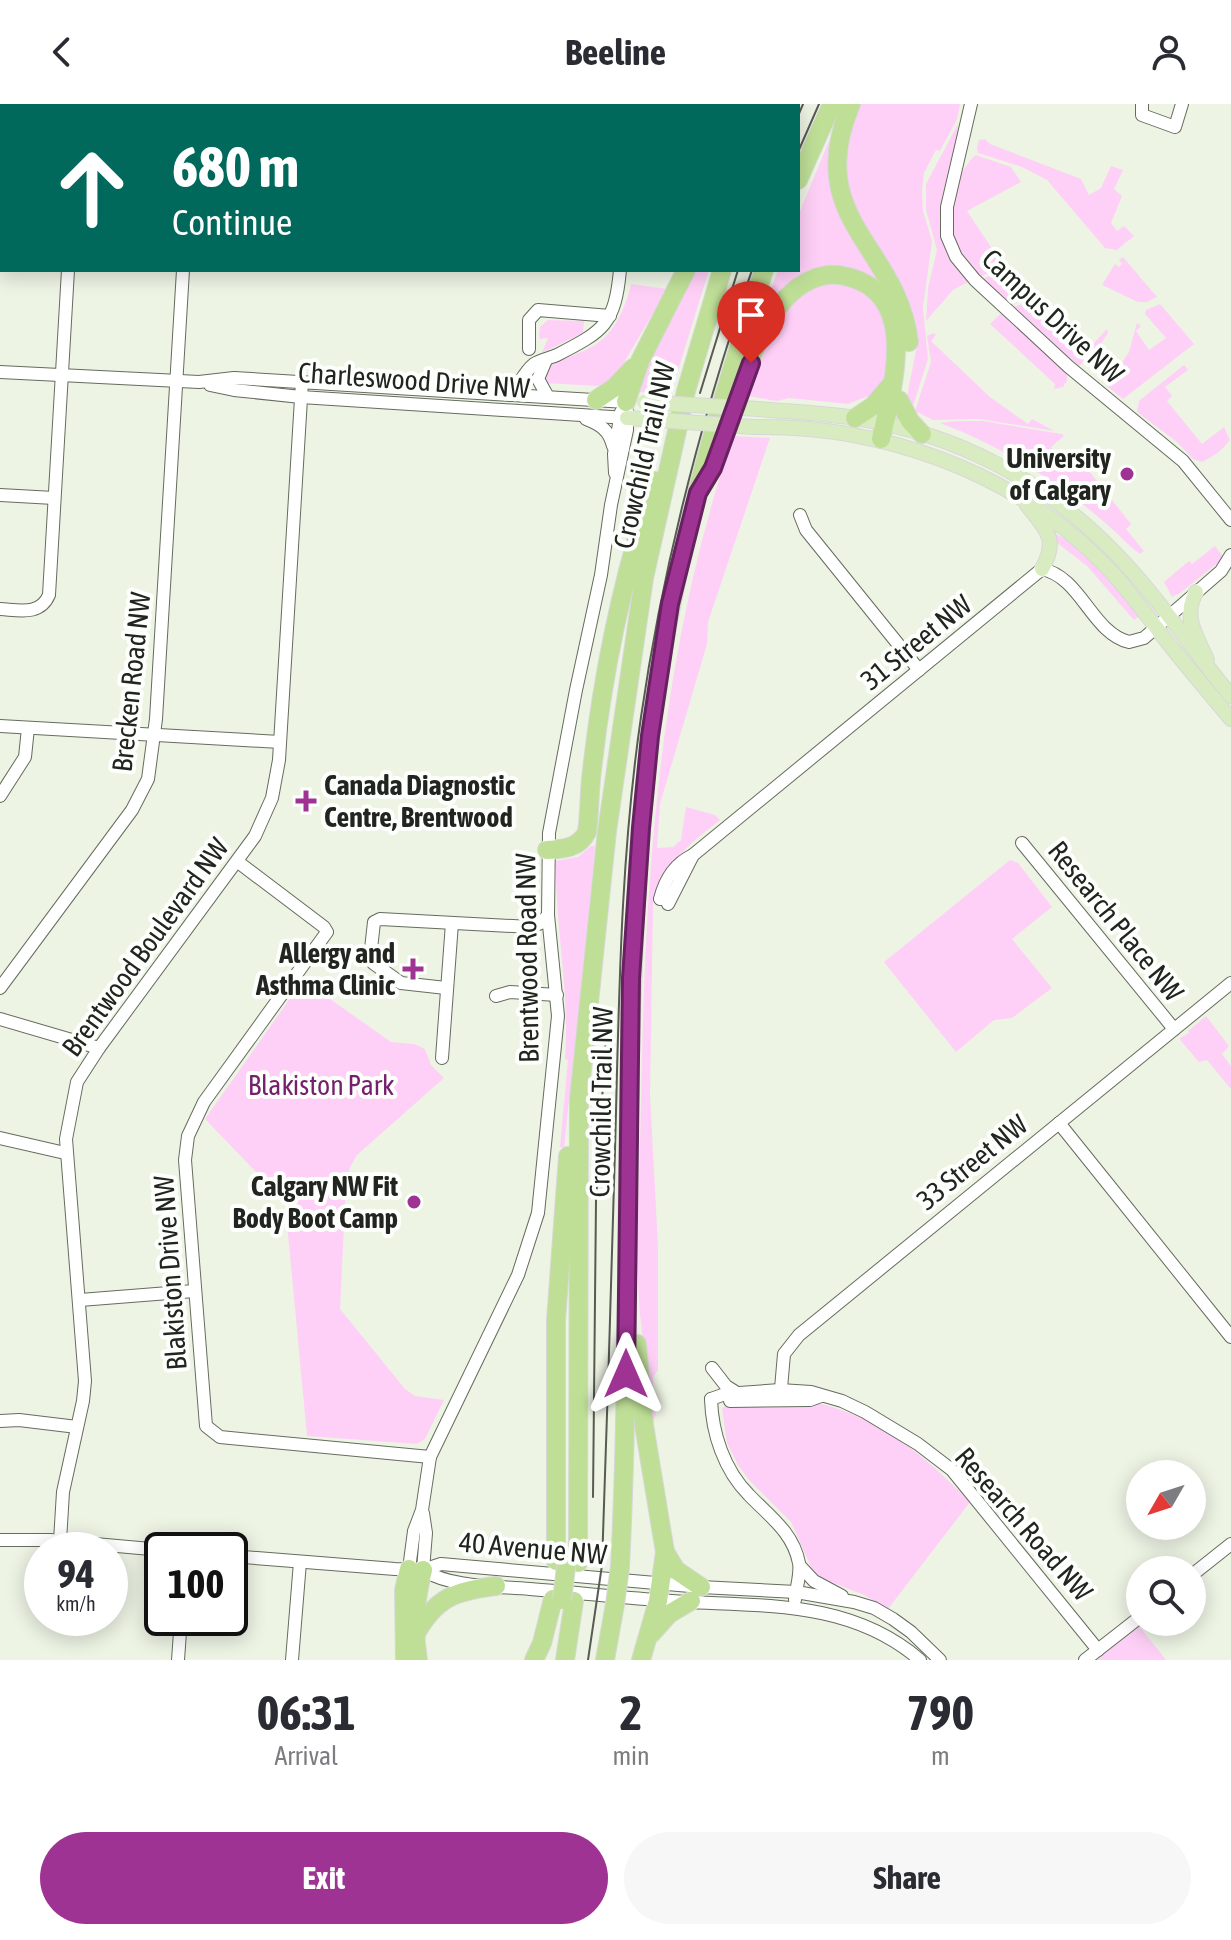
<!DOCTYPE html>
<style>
:root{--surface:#fff;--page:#f7f7f7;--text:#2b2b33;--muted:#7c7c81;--accent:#9e3394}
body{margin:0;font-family:"Asap Condensed",sans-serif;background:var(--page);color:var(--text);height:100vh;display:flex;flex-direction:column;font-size:30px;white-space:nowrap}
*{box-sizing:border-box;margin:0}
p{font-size:26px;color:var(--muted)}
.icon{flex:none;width:44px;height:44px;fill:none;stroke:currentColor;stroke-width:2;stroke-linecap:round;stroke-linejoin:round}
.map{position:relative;height:1556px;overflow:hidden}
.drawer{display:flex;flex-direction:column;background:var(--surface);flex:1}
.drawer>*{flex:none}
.banner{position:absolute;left:0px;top:0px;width:800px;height:168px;box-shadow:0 4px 20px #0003;background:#00695c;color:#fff;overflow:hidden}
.needle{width:52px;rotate:231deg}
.controls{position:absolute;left:1126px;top:1356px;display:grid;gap:16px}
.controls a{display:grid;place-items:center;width:80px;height:80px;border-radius:50%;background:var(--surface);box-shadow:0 4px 20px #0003;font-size:40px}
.speed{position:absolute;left:24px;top:1428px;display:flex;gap:16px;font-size:40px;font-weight:700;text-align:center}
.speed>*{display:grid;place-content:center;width:104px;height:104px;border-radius:50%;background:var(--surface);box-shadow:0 4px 20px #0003;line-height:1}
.speed small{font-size:20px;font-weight:400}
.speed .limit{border:4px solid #111;border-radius:12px;background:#fff;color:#111}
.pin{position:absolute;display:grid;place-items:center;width:68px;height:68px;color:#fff;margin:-82px -34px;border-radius:50% 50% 50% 0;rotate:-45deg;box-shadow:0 0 8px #0007}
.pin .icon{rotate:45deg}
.me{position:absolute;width:88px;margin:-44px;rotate:0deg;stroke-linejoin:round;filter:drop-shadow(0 0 6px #0008)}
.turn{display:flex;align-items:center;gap:28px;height:168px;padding:0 40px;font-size:36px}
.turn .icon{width:104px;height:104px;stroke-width:2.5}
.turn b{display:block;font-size:56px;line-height:68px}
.eta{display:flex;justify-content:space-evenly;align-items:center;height:136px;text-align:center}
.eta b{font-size:48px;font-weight:700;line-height:56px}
.action{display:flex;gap:16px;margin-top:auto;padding:16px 40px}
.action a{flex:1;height:92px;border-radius:48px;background:var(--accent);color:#fff;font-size:32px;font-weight:700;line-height:92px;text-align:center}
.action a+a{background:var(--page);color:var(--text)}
header{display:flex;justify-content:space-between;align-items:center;height:104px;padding:0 40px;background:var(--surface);font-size:36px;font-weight:700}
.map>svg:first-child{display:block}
.green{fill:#ffd0f7}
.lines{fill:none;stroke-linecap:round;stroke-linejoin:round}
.minor-casing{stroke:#656c5e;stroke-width:14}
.major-casing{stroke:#d7d8d7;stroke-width:16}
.highway-casing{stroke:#d7d8d7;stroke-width:20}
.minor{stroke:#fff;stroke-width:12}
.major{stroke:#d9ecc1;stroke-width:14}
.highway{stroke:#bfdf97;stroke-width:18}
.tram{stroke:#575b52;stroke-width:2}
.major-bridge-casing{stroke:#d7d8d7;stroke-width:16;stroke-linecap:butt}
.highway-bridge-casing{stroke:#d7d8d7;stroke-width:20;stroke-linecap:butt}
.major-bridge{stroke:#d9ecc1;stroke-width:14}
.highway-bridge{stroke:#bfdf97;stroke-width:18}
.route-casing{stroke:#672160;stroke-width:20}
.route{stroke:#9e3394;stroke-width:14}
.poi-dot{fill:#9e3394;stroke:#fdfffc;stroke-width:3}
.labels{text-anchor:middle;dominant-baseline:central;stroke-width:8;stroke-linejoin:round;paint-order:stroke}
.street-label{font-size:28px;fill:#22251f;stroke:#fdfffc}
.poi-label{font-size:28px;font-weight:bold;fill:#22251f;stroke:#fdfffc;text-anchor:end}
.park-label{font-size:28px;fill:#761f6d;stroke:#fdfffc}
</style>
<header><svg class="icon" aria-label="back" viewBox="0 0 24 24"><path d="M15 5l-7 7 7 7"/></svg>Beeline<svg class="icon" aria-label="person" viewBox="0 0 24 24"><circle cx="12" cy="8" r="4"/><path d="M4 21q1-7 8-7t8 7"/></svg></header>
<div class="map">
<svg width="1231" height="1556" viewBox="0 0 1231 1556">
<rect width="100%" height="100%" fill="#edf4e4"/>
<g class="green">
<path d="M857,0H960L957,15L940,47L936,46L924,69L922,87L923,107L932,137L923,204L928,255L912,305L907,293L917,241L910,205L846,91V33Z"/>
<path d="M958,20C953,87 914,115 968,178L953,186L926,217L928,184L937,146L926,106V80Z"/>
<path d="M834,25L833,52L891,191L831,168L760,219L778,166H798V112Z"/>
<path d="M985,35L990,40L1081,75L1089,91L1101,84L1111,62L1123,66L1114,85L1122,92L1111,119L1117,127L1124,122L1134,132L1117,146L1105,144L1047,76L1022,63L978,49L977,43L979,36Z"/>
<path d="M976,51L1011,63L1021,78L967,107L1003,161L980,173C970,163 959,151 955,137C946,110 955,68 976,51Z"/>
<path d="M1123,153L1157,193L1147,198H1138L1102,181L1115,160L1119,163L1122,160L1119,156Z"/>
<path d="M1004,164L1030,193L1011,201L983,175Z"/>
<path d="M691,166H709L671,289L637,288L638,280Z"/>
<path d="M826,179H839L871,191L892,231L883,285L873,298L868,292L848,300L789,294L777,297L747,292L775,222L798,191Z"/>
<path d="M631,180L667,185L615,274L598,282L545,279L544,268L547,264C562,254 580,250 595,241C615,229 626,202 631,180Z"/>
<path d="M1033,197L1081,241L1085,236L1093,240L1107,225L1108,229L1098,244L1079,262L1013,203Z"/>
<path d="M1160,200L1194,240L1123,295L1107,282L1129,248L1137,219L1141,222L1136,227L1149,246L1166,234L1145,210L1146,206Z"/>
<path d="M1001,209L1067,269V277L1063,283L1054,285L1055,280L990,220Z"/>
<path d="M548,216L584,217L583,229L542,249L548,234L539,235L540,223Z"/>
<path d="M933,229L936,231L931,237L990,293L1028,320L1032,315L1054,327L980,315L933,316L915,307L931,258L927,232Z"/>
<path d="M1184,261L1188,266L1165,283L1172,292L1167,297L1202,340L1224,323L1230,336C1221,347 1213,353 1202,358L1193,355L1177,338L1137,308L1139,297Z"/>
<path d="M956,317H983L1062,330L1064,332L1051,343L1062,357L1074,348L1131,420L1126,425L1144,447L1140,450L1131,443C1079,391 1012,346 940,319Z"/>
<path d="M733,332L770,334L708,518L707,540L660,700L657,744L673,743L681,736L686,703L715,711L720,716C691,739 662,761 653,799L650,992L658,1142V1266L653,1273V1304L656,1310L653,1318C648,1282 644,1246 640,1210C634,1140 640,1068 641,998C645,769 659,551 733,332Z"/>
<path d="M1054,429C1085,443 1116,486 1139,512L1134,516L1087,462L1056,438Z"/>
<path d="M1215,442L1224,454L1180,489L1172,493L1164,478L1189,457L1192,460Z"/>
<path d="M591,742H595L593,766L564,1044L560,1043L568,956L565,955C570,888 555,823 556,757L578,753Z"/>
<path d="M1010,756L1018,759L1052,803L1012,835L1052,884L1012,914L994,916L956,948L884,858Z"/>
<path d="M303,876L391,938L414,940L425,945L431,961L444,974L357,1051L350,1063L346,1080L340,1205L405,1285L415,1292L444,1296L425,1335L417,1340L307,1332L285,1098L205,1015Z"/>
<path d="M1206,912L1229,942L1222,950L1231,962V985L1207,956L1199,958L1181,937L1180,934L1189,929L1188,927Z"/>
<path d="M817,1299C877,1312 928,1354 970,1398L888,1505L864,1491L821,1474L811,1463L791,1418L750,1377L738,1361L727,1339L722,1305L726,1301Z"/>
<path d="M1139,1522L1166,1556H1097Z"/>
</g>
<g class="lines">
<defs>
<g id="minor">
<path d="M47,0L48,2"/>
<path d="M584,0V2"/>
<path d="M971,0L947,103V132L956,153L975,176L1069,263L1183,357L1231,416"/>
<path d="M1142,0V11L1175,23L1182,0"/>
<path d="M190,2V0"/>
<path d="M306,2V0"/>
<path d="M420,2V0"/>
<path d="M538,2V0"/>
<path d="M529,245V216L538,206L610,212"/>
<path d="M546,256L538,275L548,293"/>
<path d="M0,268L199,278L234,274L626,298"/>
<path d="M210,281L234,286L301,293L627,314"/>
<path d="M511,291C519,281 524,268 534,260C540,256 550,254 557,251C604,227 615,220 620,166"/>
<path d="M586,315C601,321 609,326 613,342"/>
<path d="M615,369L614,350L621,308"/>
<path d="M0,391L54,394"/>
<path d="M800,411L806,426L919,566"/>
<path d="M0,505C19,506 40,512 49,491L68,166"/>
<path d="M0,622L280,638"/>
<path d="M0,692L25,653L28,624"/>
<path d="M1022,739L1174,925"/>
<path d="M238,758L324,823L327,828L204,998L188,1032L185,1056L206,1322L220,1333L430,1353"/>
<path d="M660,795C665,775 674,760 693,751L1042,465C1081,473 1092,529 1129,538L1144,534L1221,467L1231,451"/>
<path d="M668,800L693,751"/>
<path d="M0,884L132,706L148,675L156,615L183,166"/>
<path d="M446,884L401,879L373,859L370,854L374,818L380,815L531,823L541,819L548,811"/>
<path d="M496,892L510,888L557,891"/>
<path d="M0,915L99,944"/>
<path d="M442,954L452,819"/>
<path d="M1059,1019L1231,1233"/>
<path d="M0,1034L65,1049"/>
<path d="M80,1196L194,1187"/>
<path d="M712,1264L726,1282L737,1289"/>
<path d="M711,1295L725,1290L780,1286L811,1288L842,1297L865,1308L918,1340L952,1366L1098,1546"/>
<path d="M711,1295C712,1329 724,1366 749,1391C769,1412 793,1428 799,1459C801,1470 796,1484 795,1496"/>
<path d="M780,1296L784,1250L799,1231L1231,879"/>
<path d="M730,1297L810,1296L821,1292"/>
<path d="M0,1317L19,1316L77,1323"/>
<path d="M423,1409L426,1429L423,1466"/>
<path d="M0,1436H50L162,1446"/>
<path d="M60,1437L63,1388L83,1297L85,1277L66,1035L77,978L99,944L255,732L272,694L279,656L302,278"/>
<path d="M230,1452L395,1465L423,1466L441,1460L701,1483L796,1488L854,1498L874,1504L893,1515L911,1528L940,1556"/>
<path d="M800,1462L814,1477L842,1492"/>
<path d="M409,1465L414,1427L422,1406L430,1353L518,1171L538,1109L558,912L548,811L549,729L576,586L601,471L611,401L627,326V307"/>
<path d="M423,1466C452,1484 496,1482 530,1485C572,1488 615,1493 658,1496C749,1504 845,1491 920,1556"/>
<path d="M1192,1471L1231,1440"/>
<path d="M178,1556L181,1514"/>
<path d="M292,1556L300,1458"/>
<path d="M1085,1556L1140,1513"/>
</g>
<g id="major">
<path d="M758,305C790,308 823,309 855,314C955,329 1046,377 1116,450C1158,493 1192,545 1231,592"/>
<path d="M627,314L644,315"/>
<path d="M754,323C882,321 1012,367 1103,459C1128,484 1147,512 1169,540C1189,565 1210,590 1231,615"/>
<path d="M1027,401C1046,425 1059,435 1042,465"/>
<path d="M1196,488C1182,514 1197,532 1207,556"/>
</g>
<g id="highway">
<path d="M851,0C802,116 898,141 909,238"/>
<path d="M762,2L763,0"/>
<path d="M788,2L789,0"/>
<path d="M798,76L832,0"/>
<path d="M596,296L615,283L633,264"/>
<path d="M899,296L910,317L922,330"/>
<path d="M626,298L640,257L686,166"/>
<path d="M855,314L873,302L890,282"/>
<path d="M723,336C739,292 753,229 785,195C800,179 821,167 844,172C921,188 893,282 881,335"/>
<path d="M547,746C564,745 579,744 587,728C590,708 589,687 592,666C603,568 623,470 655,377"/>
<path d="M637,1240L644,1321L665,1448L658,1497L641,1556"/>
<path d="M665,1448L676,1466L701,1483"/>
<path d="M556,1457V1217L568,1052"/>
<path d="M578,1459L579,994L607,727L644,474L686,287L722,166"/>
<path d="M620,1463C634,1187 618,909 650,633C669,474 713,318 764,166"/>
<path d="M651,1530L669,1510L691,1497"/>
<path d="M415,1531C436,1493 455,1487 496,1482"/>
<path d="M405,1556L404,1486L409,1465"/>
<path d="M418,1556C413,1526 415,1495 423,1466"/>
<path d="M534,1556L542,1539L553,1495"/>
<path d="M565,1556L574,1497"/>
<path d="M605,1556L615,1500"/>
</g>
</defs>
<use href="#minor" class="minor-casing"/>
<use href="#major" class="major-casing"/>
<use href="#highway" class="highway-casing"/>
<use href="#minor" class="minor"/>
<use href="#major" class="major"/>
<use href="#highway" class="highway"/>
<g class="tram">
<path d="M798,12L803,0"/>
<path d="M798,48L819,0"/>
<path d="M700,289L738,166"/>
<path d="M593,1393L596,1097L607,913"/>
<path d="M588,1556L602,1461C607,1323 611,1184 615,1046C619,901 620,756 641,613C663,460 702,312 752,166"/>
</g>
<defs>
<g id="major-bridge">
<path d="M644,298L758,305"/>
<path d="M644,315L754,323"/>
</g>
<g id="highway-bridge">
<path d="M562,1496L567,1455"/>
<path d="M615,1500L620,1463"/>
</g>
</defs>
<use href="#major-bridge" class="major-bridge-casing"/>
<use href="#highway-bridge" class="highway-bridge-casing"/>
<use href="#major-bridge" class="major-bridge"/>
<use href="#highway-bridge" class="highway-bridge"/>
</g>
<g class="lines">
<defs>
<path id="route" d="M626,1270L631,874L641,724L650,632L670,500L698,389L713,364L751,259"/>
</defs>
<use href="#route" class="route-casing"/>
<use href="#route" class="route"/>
</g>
<g class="poi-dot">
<circle cx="1127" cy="370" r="8"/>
<path d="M302 685h8v8h8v8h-8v8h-8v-8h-8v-8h8z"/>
<path d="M409 853h8v8h8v8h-8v8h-8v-8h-8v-8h8z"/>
<circle cx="414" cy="1098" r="8"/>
</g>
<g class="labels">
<g class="street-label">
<text transform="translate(1053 212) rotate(43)">Campus Drive NW</text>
<text transform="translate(414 276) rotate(4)">Charleswood Drive NW</text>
<text transform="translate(644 351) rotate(-77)">Crowchild Trail NW</text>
<text transform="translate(916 538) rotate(-39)">31 Street NW</text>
<text transform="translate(131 578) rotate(-84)">Brecken Road NW</text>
<text transform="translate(1116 817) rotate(51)">Research Place NW</text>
<text transform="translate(145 843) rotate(-54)">Brentwood Boulevard NW</text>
<text transform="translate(527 854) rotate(-91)">Brentwood Road NW</text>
<text transform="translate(601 998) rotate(-89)">Crowchild Trail NW</text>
<text transform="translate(972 1058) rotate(-39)">33 Street NW</text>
<text transform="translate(170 1169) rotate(-94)">Blakiston Drive NW</text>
<text transform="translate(1024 1420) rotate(49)">Research Road NW</text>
<text transform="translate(533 1444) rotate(5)">40 Avenue NW</text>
</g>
<g class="poi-label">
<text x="1111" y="354">University<tspan x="1111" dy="32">of Calgary</tspan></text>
<text x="324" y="681" text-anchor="start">Canada Diagnostic<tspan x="324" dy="32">Centre, Brentwood</tspan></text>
<text x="395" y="849">Allergy and<tspan x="395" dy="32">Asthma Clinic</tspan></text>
<text x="398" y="1082">Calgary NW Fit<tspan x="398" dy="32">Body Boot Camp</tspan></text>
</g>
<g class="park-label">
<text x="321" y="981">Blakiston Park</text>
</g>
</g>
</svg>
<div class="controls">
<a><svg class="needle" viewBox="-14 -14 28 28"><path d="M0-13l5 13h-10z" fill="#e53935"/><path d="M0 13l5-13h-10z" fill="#7c7c81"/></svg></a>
<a><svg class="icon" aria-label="search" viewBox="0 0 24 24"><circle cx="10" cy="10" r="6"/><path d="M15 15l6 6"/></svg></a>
</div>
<div class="speed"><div>94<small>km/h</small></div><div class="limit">100</div></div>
<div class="pin" style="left:751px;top:259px;background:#d93025"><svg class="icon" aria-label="arrive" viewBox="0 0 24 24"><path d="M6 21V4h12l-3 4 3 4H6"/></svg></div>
<svg class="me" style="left:626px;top:1270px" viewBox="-20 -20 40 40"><path d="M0-17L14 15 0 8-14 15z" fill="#9e3394" stroke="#fff" stroke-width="4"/></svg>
<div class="banner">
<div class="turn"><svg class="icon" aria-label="ahead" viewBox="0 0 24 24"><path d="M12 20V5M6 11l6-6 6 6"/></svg><div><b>680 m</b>Continue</div></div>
</div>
</div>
<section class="drawer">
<div class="eta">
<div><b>06:31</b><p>Arrival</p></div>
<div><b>2</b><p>min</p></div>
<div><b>790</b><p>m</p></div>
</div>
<div class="action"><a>Exit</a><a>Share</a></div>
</section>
